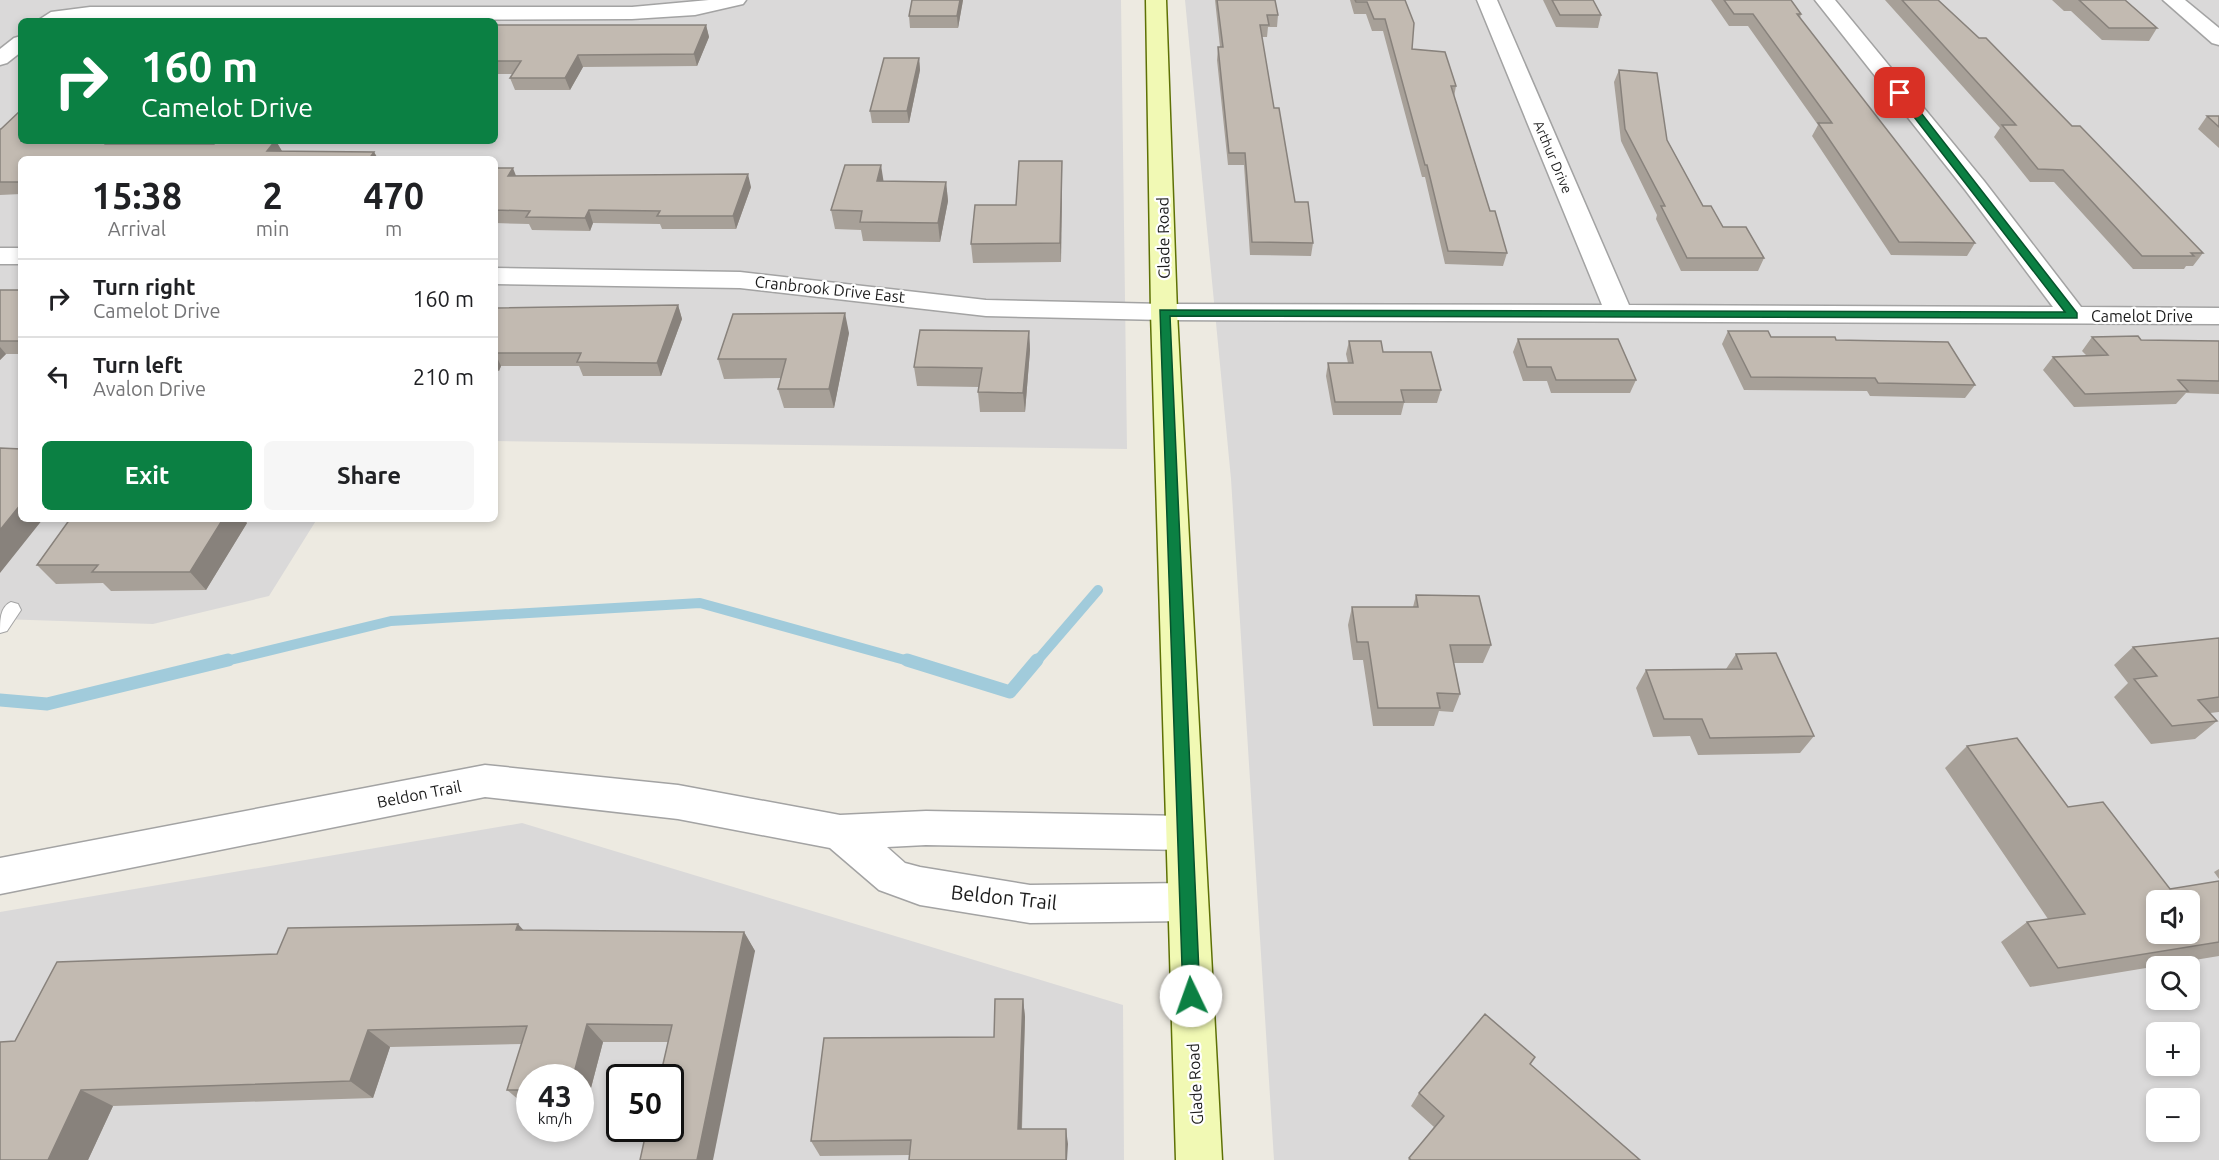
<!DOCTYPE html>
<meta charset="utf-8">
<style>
:root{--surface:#fff;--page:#f6f6f6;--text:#202124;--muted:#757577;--line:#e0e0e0;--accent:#0b8043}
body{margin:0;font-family:Ubuntu,sans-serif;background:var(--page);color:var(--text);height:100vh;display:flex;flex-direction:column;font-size:22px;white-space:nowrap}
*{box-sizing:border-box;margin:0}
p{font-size:20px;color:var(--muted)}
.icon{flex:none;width:33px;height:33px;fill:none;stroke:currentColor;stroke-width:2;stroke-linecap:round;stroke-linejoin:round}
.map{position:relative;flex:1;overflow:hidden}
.side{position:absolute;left:18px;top:156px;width:480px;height:366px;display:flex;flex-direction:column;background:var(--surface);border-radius:9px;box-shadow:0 3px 9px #0003}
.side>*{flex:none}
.hud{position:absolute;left:18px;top:18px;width:480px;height:126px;border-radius:9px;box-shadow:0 3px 9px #0003;background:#0b8043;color:#fff;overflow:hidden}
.buttons{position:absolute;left:2146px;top:890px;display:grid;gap:12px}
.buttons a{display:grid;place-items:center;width:54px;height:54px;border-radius:9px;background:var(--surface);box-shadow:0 3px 9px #0003;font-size:30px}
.speed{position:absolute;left:516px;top:1064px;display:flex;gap:12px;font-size:30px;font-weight:700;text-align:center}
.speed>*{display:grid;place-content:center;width:78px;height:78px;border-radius:50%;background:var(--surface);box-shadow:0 3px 9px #0003;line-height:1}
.speed small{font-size:15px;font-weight:400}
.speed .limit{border:3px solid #111;border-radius:9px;background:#fff;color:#111}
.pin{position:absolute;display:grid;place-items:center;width:51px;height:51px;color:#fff;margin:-26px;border-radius:12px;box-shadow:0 3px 9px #0006}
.me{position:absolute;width:66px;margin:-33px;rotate:357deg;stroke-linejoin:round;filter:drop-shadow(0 0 4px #0008)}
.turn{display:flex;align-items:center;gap:21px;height:126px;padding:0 24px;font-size:27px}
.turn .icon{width:78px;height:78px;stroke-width:2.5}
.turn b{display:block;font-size:42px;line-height:51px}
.eta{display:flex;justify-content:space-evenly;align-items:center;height:102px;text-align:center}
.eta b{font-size:36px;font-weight:600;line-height:42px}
.action{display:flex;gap:12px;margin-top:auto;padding:12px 24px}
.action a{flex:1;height:69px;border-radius:9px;background:var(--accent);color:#fff;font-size:24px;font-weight:600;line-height:69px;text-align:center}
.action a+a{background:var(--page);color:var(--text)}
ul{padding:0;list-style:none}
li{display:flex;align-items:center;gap:18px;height:78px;padding:0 24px;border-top:2px solid var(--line)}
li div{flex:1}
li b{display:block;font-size:22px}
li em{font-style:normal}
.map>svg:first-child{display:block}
.residential{fill:#dad9d9;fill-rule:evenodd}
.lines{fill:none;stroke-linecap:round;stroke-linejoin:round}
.stream-far1{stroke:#a1cbdb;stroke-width:10}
.stream{stroke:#a1cbdb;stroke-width:13}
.lane-casing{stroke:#a3a3a3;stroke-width:2}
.street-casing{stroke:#a3a3a3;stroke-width:3}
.secondary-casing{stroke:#5e7105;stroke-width:3}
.lane{fill:#fff;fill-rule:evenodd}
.street{fill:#fff;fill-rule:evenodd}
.secondary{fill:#f1f9b4;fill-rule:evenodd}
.wall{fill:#a7a098}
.shaded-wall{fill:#88827c}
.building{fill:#c2bab1;stroke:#88827c;stroke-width:1.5;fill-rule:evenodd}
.route{fill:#0b8043;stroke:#07532c;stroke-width:1.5}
.labels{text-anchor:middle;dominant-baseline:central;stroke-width:4.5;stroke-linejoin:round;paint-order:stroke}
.far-street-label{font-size:14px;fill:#1c1c1c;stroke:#fff}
.street-label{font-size:16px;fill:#1c1c1c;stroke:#fff}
.near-street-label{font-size:20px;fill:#1c1c1c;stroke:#fff}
</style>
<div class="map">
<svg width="2219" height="1160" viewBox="0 0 2219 1160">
<rect width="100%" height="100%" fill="#edeae1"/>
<g class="residential">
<path d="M0,0H1121L1127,449L495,441V159H21V519H317L269,596L153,624L0,619ZM21,21H495V141H21Z"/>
<path d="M1185,0H2219V1160H1274L1231,479ZM2157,900H2190V933H2157ZM2157,966H2190V999H2157ZM2157,1032H2190V1065H2157ZM2157,1098H2190V1131H2157Z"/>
<path d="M522,823L1123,1005L1124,1160H0V912ZM530,1077H580V1128H530ZM620,1077H670V1128H620Z"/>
</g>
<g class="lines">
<g class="stream-far1">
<path d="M222,662L391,621L700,603L912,662"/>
<path d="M1036,662L1098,590"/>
</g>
<g class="stream">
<path d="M907,660L1010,692L1037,660"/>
<path d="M0,700L47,704L228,660"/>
</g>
<defs>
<path id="lane" d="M11,602L18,604L21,610L7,631L0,633C0,620 0,607 11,602Z"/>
<g id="street">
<path d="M709,0H746L743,4L695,15L632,19L37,21L51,12L90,7H632Z"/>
<path d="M1477,0H1497L1629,305L2053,307L1966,191L1815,0H1835L1984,181L2081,307L2219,308V324L1164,320L986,316L740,288L495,284V268L740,272L986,300L1164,304L1602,305Z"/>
<path d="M2163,0H2185L2219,28V45L2212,43Z"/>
<path d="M21,36V52L7,63L0,65V49L14,38Z"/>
<rect x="0" y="248" width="21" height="16"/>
<path d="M485,765L678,785L840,815L926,811L1184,816L1198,821L1203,833L1198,845L1184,850L926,845L887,847L905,863L920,867L1030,885L1187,883L1201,889L1207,902L1201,915L1187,921L1030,923L920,905L879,890L830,848L678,819L485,797L0,894V858Z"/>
</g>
<path id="secondary" d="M1146,0H1166L1177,312L1222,1160H1176L1151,312Z"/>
</defs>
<use href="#lane" class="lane-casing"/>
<use href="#street" class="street-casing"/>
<use href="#secondary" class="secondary-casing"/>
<use href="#lane" class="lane"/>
<use href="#street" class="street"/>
<use href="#secondary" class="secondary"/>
</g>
<g class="wall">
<path d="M912,0H963L958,28H910L909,16Z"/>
<path d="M1215,0H1275L1278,15L1277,27H1268L1267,37H1262L1274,108L1295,202L1313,243L1311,256L1250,255L1244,165H1228L1217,60L1218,47H1220Z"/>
<path d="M1350,0H1405L1412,49L1456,86L1454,97L1490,211L1507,253L1503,266L1445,264L1425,177H1422L1383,31H1372L1366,14H1354Z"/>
<path d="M1543,0H1593L1601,15L1598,28L1556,27Z"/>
<path d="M1711,0H1791L1801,14L1800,18L1975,243L1967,256L1891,255L1812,136L1818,125L1748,26H1729Z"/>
<path d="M1885,0H1938L2072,126L2203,253L2193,266H2186L2184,269H2133L2054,182H2030L1994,137L2000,128Z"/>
<path d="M2052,0H2125L2157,28L2149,41L2102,40L2071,11H2064Z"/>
<path d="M495,25H706L709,37L697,66L583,67L570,90H515L510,78L513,74H495Z"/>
<path d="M919,58L920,70L909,123H872L870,111Z"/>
<path d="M1619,70L1667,140L1703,206L1723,227L1764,258L1758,271H1681L1656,219L1657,215L1621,141L1614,82Z"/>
<path d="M2207,116H2219V148L2198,129Z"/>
<path d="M0,129L130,141L127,144H214L217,141H276L282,151L374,152L378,159H21V194L0,195Z"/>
<path d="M1062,161V179L1061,262L973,263L971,244L1016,205Z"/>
<path d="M495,168L516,176L751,187L736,229H662L660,224L593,223L590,231L532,230L529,224L495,223Z"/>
<path d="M884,181L946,182L948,201L940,242L863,241L861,230L835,229L831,210Z"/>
<path d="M0,290H21V354H6L0,360Z"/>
<path d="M678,305L682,319L661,376H583L579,366H501L499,371H495V308Z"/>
<path d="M1029,331L1030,350L1025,412H980L978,392L979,387L917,386L914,367Z"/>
<path d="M1728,331L1771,337L1836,340L1975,385L1965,398L1870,396L1867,391L1744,390L1722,344Z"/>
<path d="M849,333L834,408H784L778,389L781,378L724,379L718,359Z"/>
<path d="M2092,337L2141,340L2219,341V394L2186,393L2176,404L2074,407L2043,370L2053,357L2087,356L2082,351Z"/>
<path d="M1518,339L1636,380L1630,393H1551L1547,381H1523L1513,352Z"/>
<path d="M1349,341L1383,352L1441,390L1437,403H1404L1401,415H1333L1326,376L1328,363H1348L1346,354Z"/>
<path d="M70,519H243L247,523L206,590L111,591L103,583L56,584L37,565Z"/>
<path d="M1416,595L1491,645L1483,663H1454L1460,694L1453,712L1439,711L1434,726H1373L1363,660H1353L1348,625L1352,607H1413Z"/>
<path d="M2219,638V712L2210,713L2217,721L2195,739L2151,744L2114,697L2128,683L2114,665L2133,647Z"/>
<path d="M1736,654L1814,736L1800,753L1698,755L1690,736L1653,737L1636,688L1646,670L1726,669Z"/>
<path d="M1967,746L2068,807L2170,889L2219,881V956L2030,987L2001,942L2027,922L2048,919L1945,768Z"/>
<path d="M2219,869V879L2214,872Z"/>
<path d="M524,931L744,932L755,951L668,1042H603L586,1107H580V1077H530V1106H526L507,1090L522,1044L390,1047L373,1098L113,1106L88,1160L15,1041L277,954Z"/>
<path d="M1023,999L1025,1017L1022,1129L1068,1144L909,1155L820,1156L811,1141L994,1037Z"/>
<path d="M1530,1064L1640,1160H1408L1434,1127L1411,1106L1419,1093Z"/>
</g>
<g class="shaded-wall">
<path d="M960,0H963L958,28L957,16Z"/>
<path d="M706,25L709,37L697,66L694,54Z"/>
<path d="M578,55L583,67L570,90L565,78Z"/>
<path d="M919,58L920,70L909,123L907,111Z"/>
<path d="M110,141H130L115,157L106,144Z"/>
<path d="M275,141H276L283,153L267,151Z"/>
<path d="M374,152L378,159H369Z"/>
<path d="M1062,161V179L1061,262L1060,243Z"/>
<path d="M881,165L884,184L877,181Z"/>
<path d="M513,168L518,181L508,176Z"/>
<path d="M748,174L751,187L736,229L733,216Z"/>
<path d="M946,182L948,201L940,242L938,223Z"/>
<path d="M589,210L593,223L590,231L585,218Z"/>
<path d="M678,305L682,319L661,376L657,363Z"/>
<path d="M845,313L849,333L834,408L829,389Z"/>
<path d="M1029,331L1030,350L1025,412L1023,393Z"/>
<path d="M0,347L6,354L0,360Z"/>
<path d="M495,353L501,366L499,371L495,364Z"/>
<path d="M21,504V519H43L0,573V530Z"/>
<path d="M223,519H243L247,523L206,590L190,572Z"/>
<path d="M518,924L535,943L516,930Z"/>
<path d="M744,932L755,951L713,1160H697Z"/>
<path d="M1023,999L1025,1017L1021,1144L1018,1129Z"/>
<path d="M587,1024L603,1042L586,1107L580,1101V1077H573Z"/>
<path d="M368,1030L390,1047L373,1098L350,1081Z"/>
<path d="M81,1090L113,1106L88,1160H48Z"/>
<path d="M1066,1129L1068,1144L1067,1160H1066Z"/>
</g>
<g class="building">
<path d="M912,0H960L957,16H909Z"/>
<path d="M1217,0H1275L1278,15H1267L1269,25H1260L1274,108H1279L1295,202H1308L1313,243L1252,242L1245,153H1229L1218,47H1223Z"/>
<path d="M1355,0H1405L1414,23L1412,49L1445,52L1456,86H1451L1490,211H1495L1507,253L1448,251L1427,165H1425L1385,19H1374L1367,2H1356Z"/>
<path d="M1552,0H1593L1601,15H1560Z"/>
<path d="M1724,0H1791L1801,14H1797L1975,243L1899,242L1818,123H1832L1753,14H1734Z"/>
<path d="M1902,0H1938L1979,38H1986L2072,126H2080L2203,253H2191L2194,256H2142L2063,170L2038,169L2002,125H2016Z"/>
<path d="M2079,0H2125L2157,28H2109Z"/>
<path d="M495,25H706L694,54L578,55L565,78H510L521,61H495Z"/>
<path d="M884,58H919L907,111H870Z"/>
<path d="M1619,70L1657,73L1667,140L1703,206H1711L1723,227H1746L1764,258H1687L1661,206H1665L1625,129Z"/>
<path d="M21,110V141H110L106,144H214L217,141H275L267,151L374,152L369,159H21V182H0V129H1Z"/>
<path d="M2207,116H2219V127Z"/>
<path d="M1019,161H1062L1060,243L971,244L975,205H1016Z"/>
<path d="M845,165H881L877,181L946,182L938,223L860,222L862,211L831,210Z"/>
<path d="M495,168H513L508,176L748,174L733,216H657L660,211L589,210L585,218L526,217L530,211L495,210Z"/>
<rect x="0" y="290" width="21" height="51"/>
<path d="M678,305L657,363L577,362L581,353H495V308Z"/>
<path d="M845,313L829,389H778L786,359H718L733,314Z"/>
<path d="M920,330L1029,331L1023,393L978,392L982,368L914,367Z"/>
<path d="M1728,331H1768L1771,337H1835L1836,340L1948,342L1975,385L1878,383L1875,378L1751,377Z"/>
<path d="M2138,336L2141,340L2219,341V381L2178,380L2188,391L2085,394L2053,357L2108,355L2092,337Z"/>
<path d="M1518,339H1618L1636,380H1556L1551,367H1527Z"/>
<path d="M1349,341H1381L1383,352H1431L1441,390H1401L1404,402H1335L1328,363H1353Z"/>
<path d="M0,448L21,449V504L0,530Z"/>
<path d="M70,519H223L190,572H92L98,565H37Z"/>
<path d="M1416,595L1479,596L1491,645H1450L1460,694L1437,693L1440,708H1378L1368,642H1357L1352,607H1418Z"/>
<path d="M2219,638V697L2198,700L2217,721L2172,726L2134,679L2157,676L2133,647Z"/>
<path d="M1776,653L1814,736L1710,738L1702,719H1664L1646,670L1742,669L1736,654Z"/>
<path d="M2017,738L2068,807L2103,802L2170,889L2219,881V942L2058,968L2027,922L2085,914L1967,746ZM2157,900H2190V933H2157Z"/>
<path d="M518,924L516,930L744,932L697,1160H640L647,1128H670V1077H660L672,1025L587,1024L573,1077H530V1090H507L527,1026L368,1030L350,1081L81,1090L48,1160H0V1042L15,1041L57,962L277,954L288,928Z"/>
<path d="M995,999H1023L1018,1129H1066V1160H909L911,1140L811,1141L824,1038L994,1037Z"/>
<path d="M1485,1014L1535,1057L1530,1064L1640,1160H1411L1409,1158L1444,1116L1419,1093Z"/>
</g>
<path class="route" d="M1897,91H1904L2077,313V318L1170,316L1200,996L1198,1002L1191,1004L1185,1002L1183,996L1160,310L2065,312L1897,95Z"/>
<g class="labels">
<g class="far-street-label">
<text transform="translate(1553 157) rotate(67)">Arthur Drive</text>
</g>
<g class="street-label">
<text transform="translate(1163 238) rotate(-91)">Glade Road</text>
<text transform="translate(830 289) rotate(6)">Cranbrook Drive East</text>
<text x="2142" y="316">Camelot Drive</text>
<text transform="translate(419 794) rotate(-11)">Beldon Trail</text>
<text transform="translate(1195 1084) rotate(-93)">Glade Road</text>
</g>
<g class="near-street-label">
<text transform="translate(1004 897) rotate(6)">Beldon Trail</text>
</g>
</g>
</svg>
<div class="buttons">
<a><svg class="icon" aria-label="sound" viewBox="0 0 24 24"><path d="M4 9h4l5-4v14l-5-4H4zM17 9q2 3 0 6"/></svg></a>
<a><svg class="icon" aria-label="search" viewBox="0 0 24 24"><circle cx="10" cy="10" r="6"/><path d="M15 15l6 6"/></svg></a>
<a>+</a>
<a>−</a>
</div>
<div class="speed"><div>43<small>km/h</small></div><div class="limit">50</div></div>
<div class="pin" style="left:1900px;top:93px;background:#d93025"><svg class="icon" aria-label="arrive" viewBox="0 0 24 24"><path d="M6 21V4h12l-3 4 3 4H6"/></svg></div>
<svg class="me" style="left:1191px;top:996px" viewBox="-20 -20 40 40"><circle r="19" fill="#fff"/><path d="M0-13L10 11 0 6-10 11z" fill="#0b8043"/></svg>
<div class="hud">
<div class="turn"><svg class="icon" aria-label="right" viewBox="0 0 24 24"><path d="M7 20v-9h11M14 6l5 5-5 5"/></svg><div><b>160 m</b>Camelot Drive</div></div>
</div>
<section class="side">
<div class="eta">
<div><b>15:38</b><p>Arrival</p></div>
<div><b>2</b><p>min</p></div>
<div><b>470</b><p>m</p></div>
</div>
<ul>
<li><svg class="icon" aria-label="right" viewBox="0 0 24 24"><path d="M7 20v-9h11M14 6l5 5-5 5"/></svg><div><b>Turn right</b><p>Camelot Drive</p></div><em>160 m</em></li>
<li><svg class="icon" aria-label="left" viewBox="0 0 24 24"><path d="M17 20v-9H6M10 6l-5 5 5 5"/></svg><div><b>Turn left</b><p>Avalon Drive</p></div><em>210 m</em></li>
</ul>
<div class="action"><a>Exit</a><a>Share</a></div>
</section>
</div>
